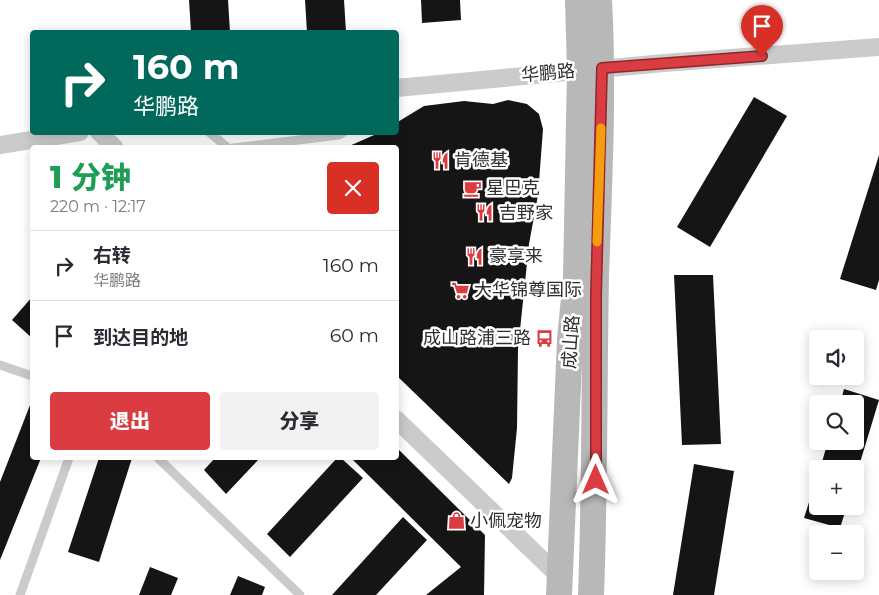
<!DOCTYPE html>
<html lang="zh">
<meta charset="utf-8">
<style>
:root{--surface:#fff;--page:#f2f2f3;--text:#2b2b33;--muted:#7c7c81;--line:#e1e1e2;--accent:#da3c41}
body{margin:0;font-family:Montserrat,"Noto Sans SC",sans-serif;background:var(--page);color:var(--text);height:100vh;display:flex;flex-direction:column;font-size:19px;white-space:nowrap}
*{box-sizing:border-box;margin:0}
p{font-size:16px;color:var(--muted)}
.icon{flex:none;width:28px;height:28px;fill:none;stroke:currentColor;stroke-width:2;stroke-linecap:round;stroke-linejoin:round}
.map{position:relative;flex:1;overflow:hidden}
.sheet{position:absolute;left:30px;top:145px;width:369px;height:315px;display:flex;flex-direction:column;background:var(--surface);border-radius:5px;box-shadow:0 2px 12px #0003}
.sheet>*{flex:none}
.guide{position:absolute;left:30px;top:30px;width:369px;height:105px;border-radius:5px;box-shadow:0 2px 12px #0003;background:#00695c;color:#fff;overflow:hidden}
.tools{position:absolute;left:809px;top:330px;display:grid;gap:10px}
.tools a{display:grid;place-items:center;width:55px;height:55px;border-radius:5px;background:var(--surface);box-shadow:0 2px 12px #0003;font-size:25px}
.pin{position:absolute;display:grid;place-items:center;width:42px;height:42px;color:#fff;margin:-51px -21px;border-radius:50% 50% 50% 0;rotate:-45deg;box-shadow:0 0 5px #0007}
.pin .icon{rotate:45deg}
.me{position:absolute;width:55px;margin:-28px;rotate:0deg;stroke-linejoin:round;filter:drop-shadow(0 0 4px #0008)}
.turn{display:flex;align-items:center;gap:18px;height:105px;padding:0 20px;font-size:22px}
.turn .icon{width:65px;height:65px;stroke-width:2.5}
.turn b{display:block;font-size:35px;line-height:42px}
.round{display:grid;place-items:center;flex:none;width:52px;height:52px;border-radius:5px;background:var(--page)}
.summary{display:flex;align-items:center;justify-content:space-between;height:85px;padding:0 20px}
h1{font-size:30px;font-weight:800;line-height:38px;color:#1e9e55}
.button{display:flex;gap:10px;margin-top:auto;padding:10px 20px}
.button a{flex:1;height:58px;border-radius:5px;background:var(--accent);color:#fff;font-size:20px;font-weight:800;line-height:58px;text-align:center}
.button a+a{background:var(--page);color:var(--text)}
ul{padding:0;list-style:none}
li{display:flex;align-items:center;gap:15px;height:70px;padding:0 20px;border-top:1px solid var(--line)}
li div{flex:1}
li b{display:block;font-size:19px}
li em{font-style:normal}
.map>svg:first-child{display:block}
.building{fill:#151515}
.lines{fill:none;stroke-linecap:round;stroke-linejoin:round}
.lane{stroke:#cbcbcb;stroke-width:9}
.street{stroke:#cbcbcb;stroke-width:18}
.secondary{stroke:#b8b8b8;stroke-width:26}
.route-casing{stroke:#8e272a;stroke-width:12}
.route{stroke:#da3c41;stroke-width:9}
.slow{stroke:#f59e0b;stroke-width:9}
.labels{text-anchor:middle;dominant-baseline:central;stroke-width:5;stroke-linejoin:round;paint-order:stroke}
.street-label{font-size:18px;fill:#2e2e2e;stroke:#fff}
.poi-label{font-size:18px;fill:#2e2e2e;stroke:#fff;text-anchor:start}
</style>
<div class="map">
<svg width="879" height="595" viewBox="0 0 879 595">
<rect width="100%" height="100%" fill="#fff"/>
<g class="building">
<path d="M189,0H228L230,32H191Z"/>
<path d="M305,0H344L346,32H307Z"/>
<path d="M421,0H460L461,20L422,23Z"/>
<path d="M754,97L787,116L710,247L677,227Z"/>
<path d="M508,100L527,104L539,114L543,129L538,195L529,244L518,349L517,428L512,478L509,484L396,375V148L347,147L381,132H396V123L424,106L464,101L493,104Z"/>
<path d="M879,155V280L876,290L840,279Z"/>
<path d="M674,275H713L721,444L682,445Z"/>
<path d="M32,297V338L12,320Z"/>
<path d="M844,389L879,400L855,479V469H820L828,441H855V404H840Z"/>
<path d="M32,400V458H41L0,560V482Z"/>
<path d="M396,447L485,535L484,595H426L461,567L351,458H396Z"/>
<path d="M99,458H132L99,562L68,552Z"/>
<path d="M215,458H260L226,494L204,470Z"/>
<path d="M337,458H341L363,478L290,557L267,534Z"/>
<path d="M694,464L734,471L714,595H673Z"/>
<path d="M817,477L818,506H847L840,528L804,518Z"/>
<path d="M403,517L427,540L376,595H332Z"/>
<path d="M150,567L178,578L171,595H139Z"/>
<path d="M238,576L265,587L262,595H230Z"/>
</g>
<g class="lines">
<g class="lane">
<path d="M209,132L228,148"/>
<path d="M233,148L339,135L344,132"/>
<path d="M0,365L32,376"/>
<path d="M158,458L300,595"/>
<path d="M20,595L69,458"/>
</g>
<g class="street">
<path d="M396,88L664,63L879,47"/>
<path d="M99,132L115,148"/>
<path d="M0,145L80,132"/>
<path d="M396,419L560,577"/>
</g>
<g class="secondary">
<path d="M559,595L570,339L576,278L580,70L578,0"/>
<path d="M591,595C595,489 594,383 596,277C599,184 604,92 599,0"/>
</g>
</g>
<g class="lines">
<defs>
<path id="route" d="M596,480V295L602,68L762,56"/>
</defs>
<use href="#route" class="route-casing"/>
<use href="#route" class="route"/>
<path class="slow" d="M597,242L601,128"/>
</g>
<defs>
<symbol id="restaurant-bare" viewBox="-9 -9 18 18"><path d="M-5-6h1v4h1v-4h1v4h1v-4h1v5L-1.5 .5V6h-2V.5L-5-1ZM5-6V6H3V1.5H1.5Q1.5-4 5-6Z" fill="#da3c41" stroke="#fff" stroke-width="2.5" paint-order="stroke"/></symbol>
<symbol id="cafe-bare" viewBox="-9 -9 18 18"><path d="M-5.5-4.5H6V0H3Q3 3.5 0 3.5H-2.5Q-5.5 3.5-5.5 0ZM3-3.2v2h1.7v-2ZM-6 4.5H4V6H-6Z" fill="#da3c41" stroke="#fff" stroke-width="2.5" paint-order="stroke"/></symbol>
<symbol id="supermarket-bare" viewBox="-9 -9 18 18"><path d="M-6-5.5h2.5l.6 2H6L4.5 2H-2.5L-4.4-4H-6ZM-1.5 3.2a1.3 1.3 0 1 0 .1 0ZM3 3.2a1.3 1.3 0 1 0 .1 0Z" fill="#da3c41" stroke="#fff" stroke-width="2.5" paint-order="stroke"/></symbol>
<symbol id="bus-bare" viewBox="-9 -9 18 18"><path d="M-5-6H5V4H4V6H2V4H-2V6H-4V4H-5ZM-3.5-4V0h7V-4ZM-3.5 1.2v1.5H-2V1.2ZM2 1.2v1.5H3.5V1.2Z" fill="#da3c41" stroke="#fff" stroke-width="2.5" paint-order="stroke"/></symbol>
<symbol id="shop-bare" viewBox="-9 -9 18 18"><path d="M-5-2.5h2.3a2.7 3.5 0 0 1 5.4 0H5L5.5 6h-11ZM-1.5-2.5h3a1.5 2.3 0 0 0-3 0Z" fill="#da3c41" stroke="#fff" stroke-width="2.5" paint-order="stroke"/></symbol>
</defs>
<g fill-rule="evenodd">
<use href="#restaurant-bare" x="428" y="148" width="25" height="25"/>
<use href="#cafe-bare" x="460" y="176" width="25" height="25"/>
<use href="#restaurant-bare" x="472" y="200" width="25" height="25"/>
<use href="#restaurant-bare" x="462" y="244" width="25" height="25"/>
<use href="#supermarket-bare" x="448" y="278" width="25" height="25"/>
<use href="#bus-bare" x="532" y="326" width="25" height="25"/>
<use href="#shop-bare" x="444" y="508" width="25" height="25"/>
</g>
<g class="labels">
<g class="street-label">
<text transform="translate(548 73) rotate(-5)">华鹏路</text>
<text transform="translate(571 342) rotate(-86)">成山路</text>
</g>
<g class="poi-label">
<text x="454" y="160">肯德基</text>
<text x="486" y="188">星巴克</text>
<text x="499" y="213">吉野家</text>
<text x="489" y="256">豪享来</text>
<text x="474" y="290">大华锦尊国际</text>
<text x="531" y="338" text-anchor="end">成山路浦三路</text>
<text x="470" y="521">小佩宠物</text>
</g>
</g>
</svg>
<div class="tools">
<a><svg class="icon" aria-label="sound" viewBox="0 0 24 24"><path d="M4 9h4l5-4v14l-5-4H4zM17 9q2 3 0 6"/></svg></a>
<a><svg class="icon" aria-label="search" viewBox="0 0 24 24"><circle cx="10" cy="10" r="6"/><path d="M15 15l6 6"/></svg></a>
<a>+</a>
<a>−</a>
</div>
<div class="pin" style="left:762px;top:56px;background:#d93025"><svg class="icon" aria-label="arrive" viewBox="0 0 24 24"><path d="M6 21V4h12l-3 4 3 4H6"/></svg></div>
<svg class="me" style="left:596px;top:480px" viewBox="-20 -20 40 40"><path d="M0-17L14 15 0 8-14 15z" fill="#da3c41" stroke="#fff" stroke-width="4"/></svg>
<div class="guide">
<div class="turn"><svg class="icon" aria-label="right" viewBox="0 0 24 24"><path d="M7 20v-9h11M14 6l5 5-5 5"/></svg><div><b>160 m</b>华鹏路</div></div>
</div>
<section class="sheet">
<div class="summary"><div><h1>1 分钟</h1><p>220 m · 12:17</p></div><a class="round" style="background:#d93025;color:#fff"><svg class="icon" aria-label="close" viewBox="0 0 24 24"><path d="M6 6l12 12M18 6L6 18"/></svg></a></div>
<ul>
<li><svg class="icon" aria-label="right" viewBox="0 0 24 24"><path d="M7 20v-9h11M14 6l5 5-5 5"/></svg><div><b>右转</b><p>华鹏路</p></div><em>160 m</em></li>
<li><svg class="icon" aria-label="arrive" viewBox="0 0 24 24"><path d="M6 21V4h12l-3 4 3 4H6"/></svg><div><b>到达目的地</b></div><em>60 m</em></li>
</ul>
<div class="button"><a>退出</a><a>分享</a></div>
</section>
</div>
